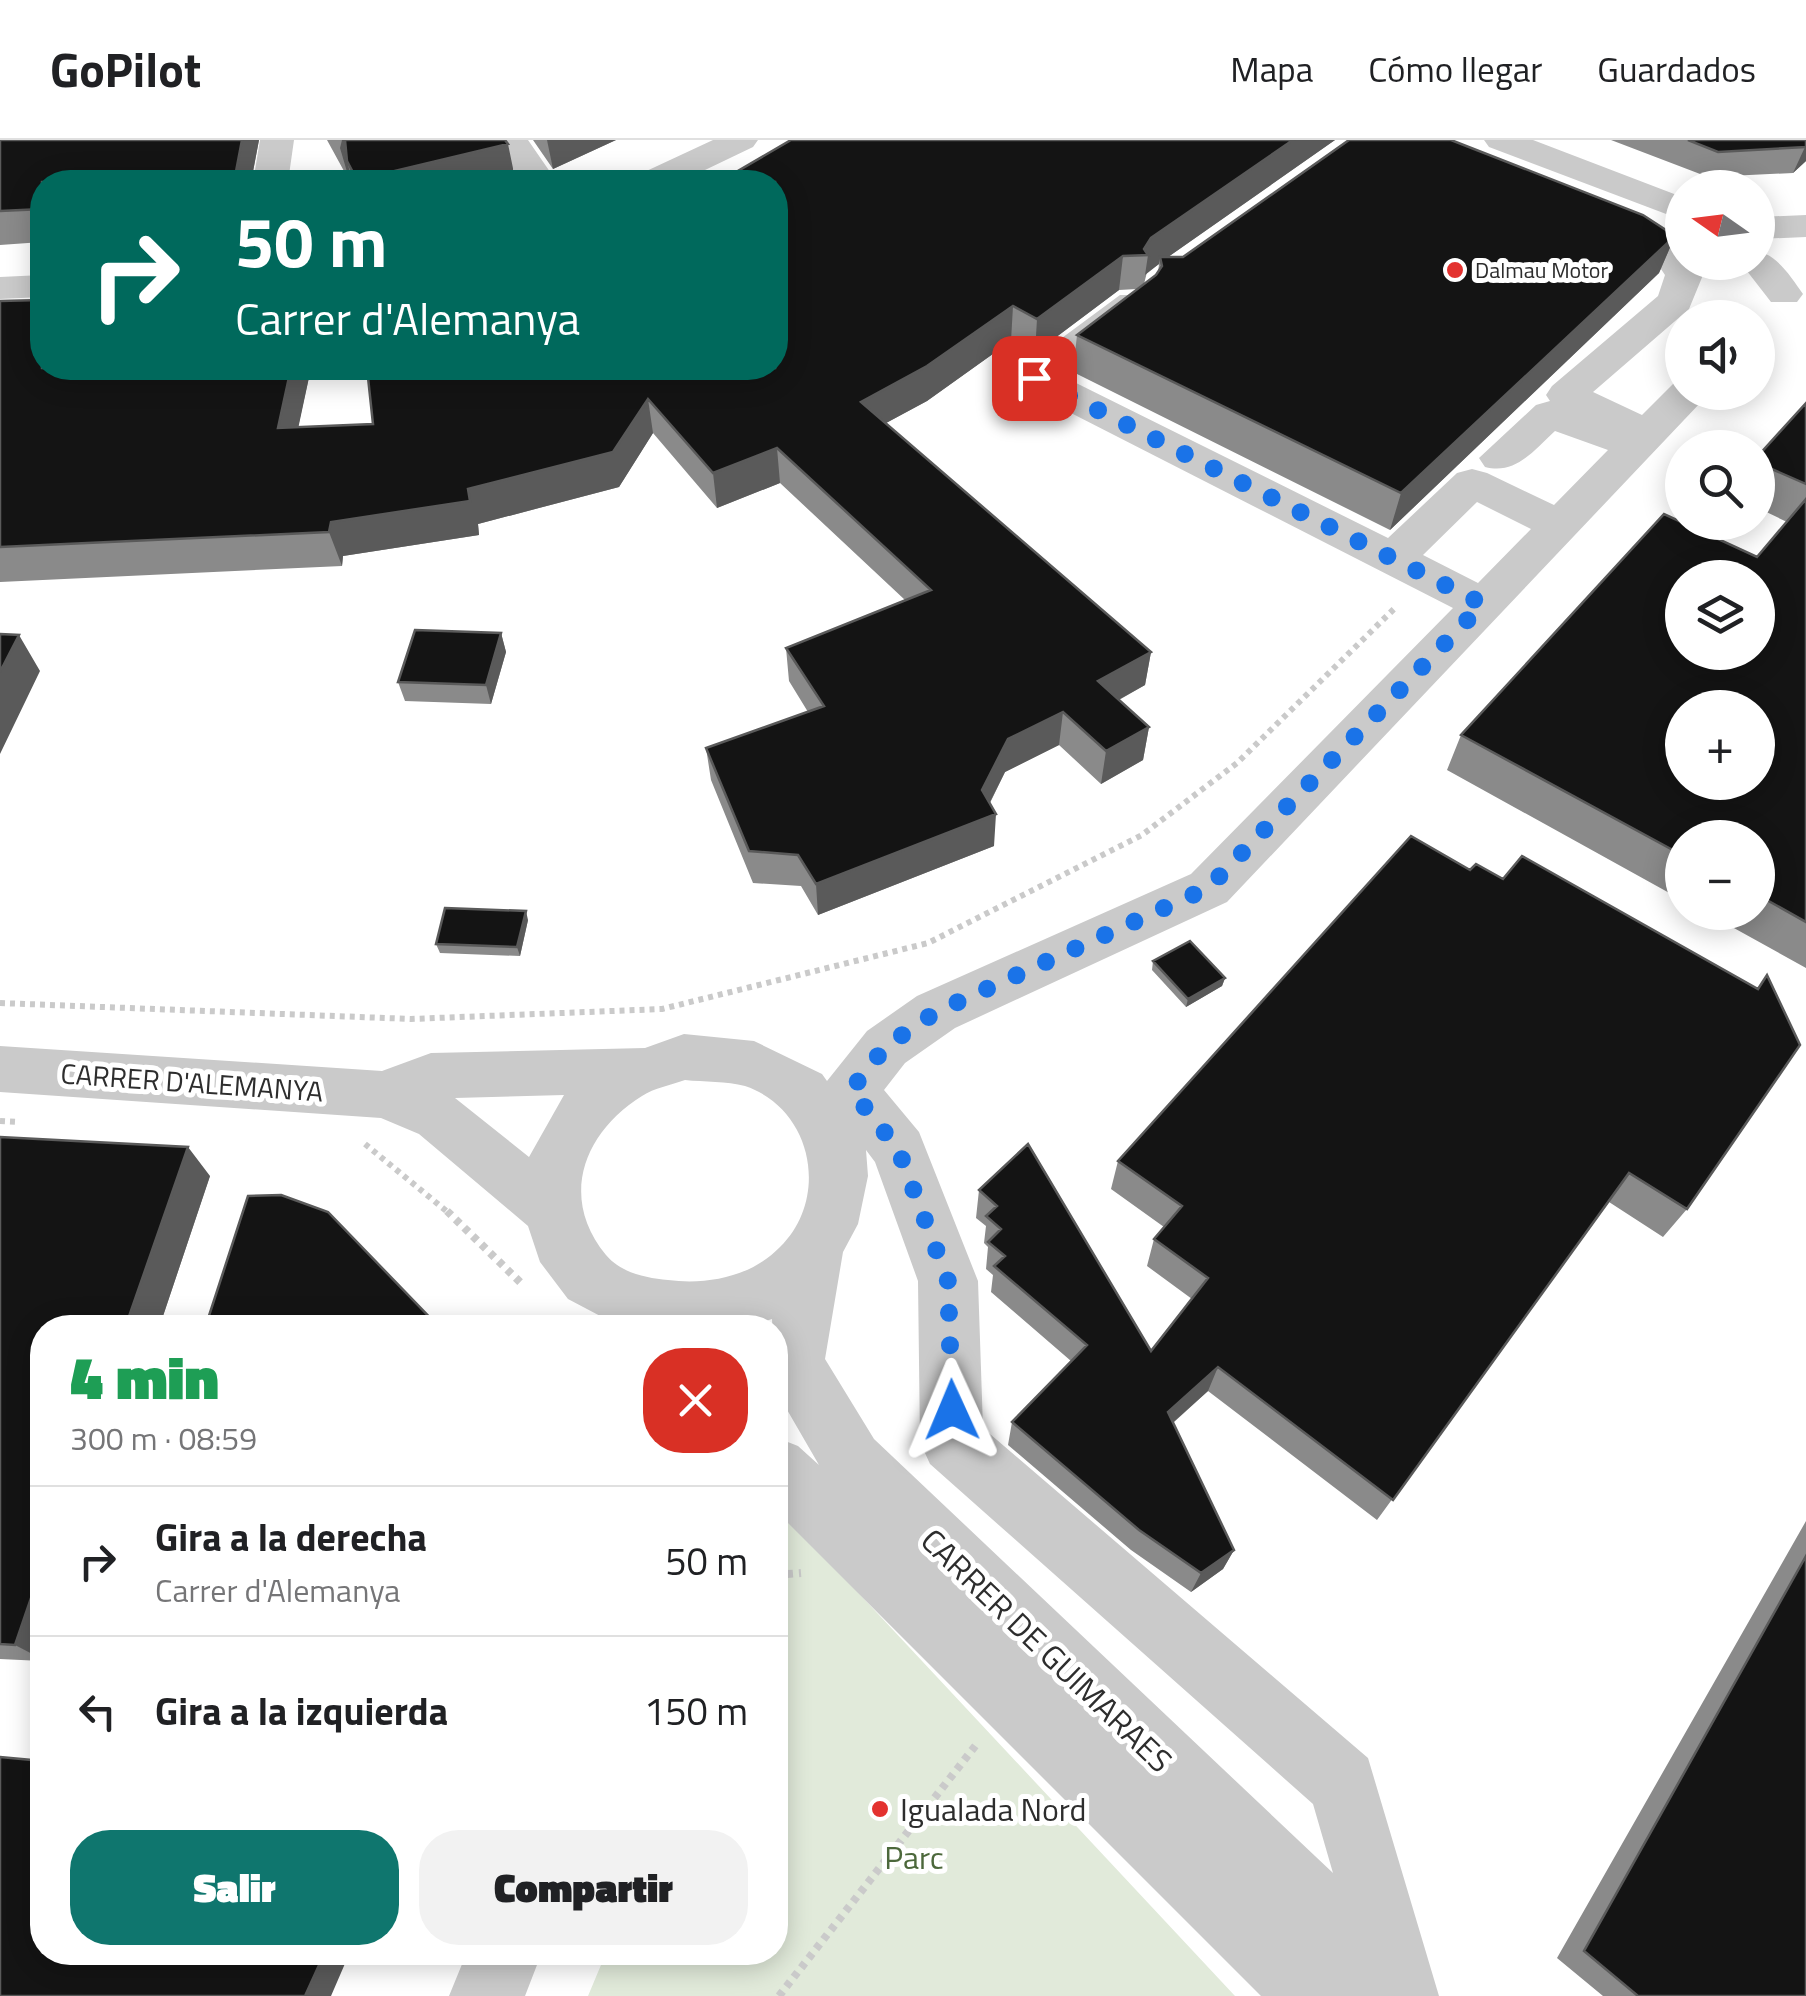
<!DOCTYPE html>
<html lang="es">
<meta charset="utf-8">
<style>
body{margin:0;font-family:"Titillium Web",sans-serif;background:#f2f2f2;color:#202124;height:100vh;display:flex;flex-direction:column;font-size:38px;white-space:nowrap}
*{box-sizing:border-box;margin:0}
p{font-size:32px;color:#757577}
.icon{flex:none;width:55px;height:55px;fill:none;stroke:currentColor;stroke-width:2;stroke-linecap:round;stroke-linejoin:round}
.map{position:relative;flex:1;overflow:hidden}
.details{position:absolute;left:30px;top:1175px;width:758px;height:650px;display:flex;flex-direction:column;background:#fff;border-radius:40px;box-shadow:0 5px 25px #0003}
.details>*{flex:none}
.top-card{position:absolute;left:30px;top:30px;width:758px;height:210px;border-radius:40px;box-shadow:0 5px 25px #0003;background:#00695c;color:#fff;overflow:hidden}
.needle{width:65px;rotate:284deg}
.controls{position:absolute;left:1665px;top:30px;display:grid;gap:20px}
.controls a{display:grid;place-items:center;width:110px;height:110px;border-radius:50%;background:#fff;box-shadow:0 5px 25px #0003;font-size:50px}
.pin{position:absolute;display:grid;place-items:center;width:85px;height:85px;color:#fff;margin:-42px;border-radius:20px;box-shadow:0 5px 15px #0006}
.me{position:absolute;width:110px;margin:-55px;rotate:359deg;stroke-linejoin:round;filter:drop-shadow(0 0 8px #0008)}
.turn{display:flex;align-items:center;gap:35px;height:210px;padding:0 40px;font-size:45px}
.turn .icon{width:130px;height:130px;stroke-width:2.5}
.turn b{display:block;font-size:70px;line-height:85px}
.round{display:grid;place-items:center;flex:none;width:105px;height:105px;border-radius:40px;background:#f2f2f2}
.overview{display:flex;align-items:center;justify-content:space-between;height:170px;padding:0 40px}
h1{font-size:60px;font-weight:800;line-height:75px;color:#1e9e55}
.action{display:flex;gap:20px;margin-top:auto;padding:20px 40px}
.action a{flex:1;height:115px;border-radius:40px;background:#0f766e;color:#fff;font-size:40px;font-weight:800;line-height:115px;text-align:center}
.action a+a{background:#f2f2f2;color:#202124}
ul{padding:0;list-style:none}
li{display:flex;align-items:center;gap:30px;height:150px;padding:0 40px;border-top:2px solid #e0e0e0}
li div{flex:1}
li b{display:block;font-size:38px}
li em{font-style:normal}
header{display:flex;align-items:center;gap:60px;box-sizing:border-box;height:140px;padding:0 50px;background:#fff;border-bottom:2px solid #e0e0e0}
header strong{font-size:48px}
nav{display:flex;gap:55px;margin-inline-start:auto;font-size:35px}
.map>svg:first-child{display:block}
.green{fill:#e1eada}
.lines{fill:none;stroke-linecap:round;stroke-linejoin:round}
.path-far1{stroke:#cacaca;stroke-width:6;stroke-dasharray:5 5;stroke-linecap:butt}
.path{stroke:#cacaca;stroke-width:8;stroke-dasharray:6 6;stroke-linecap:butt}
.minor{fill:#cacaca;fill-rule:evenodd}
.wall{fill:#8a8a8a;fill-rule:evenodd}
.shaded-wall{fill:#5a5a5a}
.building{fill:#141414;stroke:#5a5a5a;stroke-width:2.5;fill-rule:evenodd}
.route{stroke:#1a73e8;stroke-width:18;stroke-dasharray:0 32.4}
.poi-dot{fill:#e3322f;stroke:#fff;stroke-width:4}
.labels{text-anchor:middle;dominant-baseline:central;stroke-width:10;stroke-linejoin:round;paint-order:stroke}
.far-poi-label{font-size:22px;fill:#2d2d2d;stroke:#fff;text-anchor:start}
.street-label{font-size:28px;fill:#2d2d2d;stroke:#fff}
.near-street-label{font-size:32px;fill:#2d2d2d;stroke:#fff}
.near-poi-label{font-size:32px;fill:#2d2d2d;stroke:#fff;text-anchor:start}
.near-park-label{font-size:32px;fill:#4c683b;stroke:#fff}
</style>
<header>
<strong>GoPilot</strong>
<nav><a>Mapa</a><a>Cómo llegar</a><a>Guardados</a></nav>
</header>
<div class="map">
<svg width="1806" height="1856" viewBox="0 0 1806 1856">
<rect width="100%" height="100%" fill="#fff"/>
<!-- green -->
<path class="green" d="M781 1370 1235 1856H588L606 1813 775 1812V1385Z"/>
<g class="lines">
<!-- path-far1 -->
<path class="path-far1" d="M0 863 411 879 662 869 928 803 1142 695 1237 623 1397 466
M0 981 19 982
M365 1004 450 1074"/>
<!-- path -->
<path class="path" d="M447 1071 523 1145
M775 1435 801 1433
M779 1856 976 1605"/>
<!-- minor -->
<path class="minor" d="M260 0H294L288 42H253Z
M494 0H528L557 42H522Z
M713 0H758L753 7 680 42H635L640 34Z
M1484 0H1533L1682 57V80L1489 7Z
M1601 73 1682 108V122H1695L1703 135 1689 169 1593 252 1642 275 1674 243 1682 241V252H1708L1702 261 1227 762 955 888 905 923 884 950 919 992 978 1141 983 1288 1368 1618 1439 1856H1261L775 1370V1297L798 1306 819 1325 775 1249 772 1179 744 1188H623L568 1159 540 1122 528 1086 419 994 381 978 0 952V906L382 931 431 913 645 908 684 894 754 901 822 934 827 941 867 891 917 856 1191 734 1453 468 1020 247 1014 238 1020 229 1120 155H1148L1153 163 1148 171 1062 236 1388 398 1457 333 1472 329 1487 333 1554 365 1608 310 1555 291C1533 311 1516 335 1485 327L1479 318 1536 265 1550 261 1546 255 1552 246 1658 156 1665 135 1659 126 1588 92 1583 84 1588 76ZM1477 362 1531 389 1478 443 1423 415ZM685 940C704 942 727 941 745 946 813 969 830 1058 780 1107 751 1137 707 1145 668 1140 646 1138 621 1133 606 1115 559 1058 583 993 642 956 654 948 671 945 685 940ZM564 955 529 1017 455 958ZM866 1010 875 1022 918 1141 920 1302 930 1324 1313 1664 1333 1733 874 1299 825 1219 843 1112 858 1084 868 1036Z
M1806 75V97L1758 99V77Z
M1758 111C1778 116 1791 137 1803 154L1797 162H1771L1740 122H1758Z
M42 135V157L0 159V137Z
M467 1812H542L525 1856H449Z"/>
</g>
<!-- wall -->
<path class="wall" d="M0 0H259L251 42H42V102L0 105Z
M327 0H505L515 38 497 42H353L351 36 350 42Z
M533 0H616L553 29Z
M791 0H1335L1168 117 1675 96 1659 133 1390 390 1073 232 1077 195 1137 149 1119 150 1035 213 1011 201 927 261 886 283 1151 512 1145 545 1119 560 1149 587 1143 620 1101 644 1059 605 1005 632 990 663 994 706 818 775 801 746 753 743 711 640 706 608 808 572 789 541 786 508 905 460 780 343 717 368 653 293 619 347 478 384 479 395 343 416 342 426 0 442V161L42 228H311L298 287 373 284 775 228ZM1159 124 1158 133 1144 144 1147 132Z
M1611 0H1806V21L1793 33 1708 37Z
M1806 263V828L1705 772H1758V698H1682V760L1447 630 1461 595 1757 417 1787 382 1758 368V316Z
M501 493 506 512 491 564 405 561 398 542Z
M1411 696 1687 1069 1663 1097 1609 1062 1377 1380 1208 1251 1173 1283 1234 1410 1223 1429 1191 1452 1131 1410 1008 1305 1012 1282 1071 1221 991 1152 993 1135 986 1129 988 1107 984 1103 986 1086 976 1078 979 1050 1028 1004 1151 1211 1192 1159 1147 1126 1154 1099 1164 1087 1111 1049 1118 1021Z
M528 780 520 816 440 813 436 804Z
M1153 821 1225 838 1222 846 1186 867 1152 830Z
M0 997 210 1036 159 1188H42V1521L0 1519Z
M1806 1381V1856H1603L1557 1818Z"/>
<!-- shaded-wall -->
<path class="shaded-wall" d="M242 0H259L251 42H234Z
M342 0H347V21L351 36 350 42 340 8Z
M547 0H616L553 29Z
M1293 0H1335L1161 122 1160 117 1159 124 1145 135 1148 115 1144 109 1151 98Z
M508 4 515 38 497 42H358L357 40Z
M1805 7H1806V21L1793 33Z
M1675 96 1659 133 1390 390 1401 353Z
M1123 116 1119 150 1035 213 1037 179Z
M1013 166 1011 201 927 261 862 296 861 262Z
M291 228H311L291 322 278 288Z
M648 259 653 293 619 347 478 384 479 395 343 416 342 426 329 392 331 382 468 349Z
M777 308 780 343 717 368 713 333Z
M501 493 506 512 491 564 486 545Z
M19 495 40 531 0 614V532Z
M1151 512 1145 545 1093 574 1098 541Z
M1063 572 1059 605 1005 632 981 680 996 674 994 706 818 775 816 744 1008 599Z
M1149 587 1143 620 1101 644 1106 611Z
M526 771 528 780 520 816 517 807Z
M1225 838 1222 846 1186 867 1188 859Z
M188 1007 210 1036 159 1188H125Z
M1218 1227 1208 1251 1159 1295 1168 1272Z
M1234 1410 1223 1429 1191 1452 1201 1433Z
M42 1426V1519L15 1505Z
M325 1812H350L331 1856H305Z"/>
<!-- building -->
<path class="building" d="M0 0H242L234 42H42V69L0 71Z
M345 0H505L508 4 357 40 347 21Z
M791 0H1293L1151 98 1144 109 1148 115 1123 116 1037 179 1013 166 927 226 861 262 1151 512 1098 541 1149 587 1106 611 1063 572 1008 599 982 650 996 674 816 744 798 715 749 711 706 608 824 566 786 508 931 450 777 308 713 333 648 259 613 312 468 349 470 361 331 382 329 392 0 407V161L42 160V228H291L278 288 373 284 367 228H775V42H719Z
M1349 0H1451L1643 75 1675 96 1401 353 1077 195 1156 135 1162 126 1160 117H1183Z
M1688 0H1806V7L1718 12Z
M1806 263V344L1758 323V316Z
M1806 359V782L1758 755V698H1682V715L1461 595 1664 374 1757 417ZM1682 438H1758V512H1682ZM1682 568H1758V642H1682Z
M415 490 501 493 486 545 398 542Z
M0 494 19 495 0 532Z
M1411 696 1470 730 1476 724 1503 739 1522 716 1758 849 1767 835 1800 905 1687 1069 1629 1033 1393 1360 1218 1227 1168 1272 1234 1410 1201 1433 1139 1390 1012 1282 1087 1205 994 1126 1005 1116 988 1102 1001 1089 986 1076 997 1066 979 1050 1028 1004 1151 1211 1208 1138 1154 1099 1182 1066 1118 1021Z
M445 768 526 771 517 807 436 804Z
M1190 801 1225 838 1188 859 1153 821Z
M0 997 188 1007 125 1188H42V1426L15 1505 0 1504Z
M281 1055 328 1072 440 1188H205L248 1056Z
M1806 1416V1856H1638L1584 1811Z
M0 1617 42 1621V1812H325L305 1856H0Z"/>
<g class="lines">
<!-- route -->
<path class="route" d="M952 1270 948 1141 898 1009 851 950 886 906 936 872 1208 748 1483 464 1034 238"/>
</g>
<!-- markers -->
<g class="poi-dot">
<circle cx="1455" cy="130" r="10"/>
<circle cx="880" cy="1669" r="10"/>
</g>
<g class="labels">
<!-- far-poi labels -->
<g class="far-poi-label">
<text x="1475" y="130">Dalmau Motor</text>
</g>
<!-- street labels -->
<g class="street-label">
<text transform="translate(192 942) rotate(4)">CARRER D'ALEMANYA</text>
</g>
<!-- near-street labels -->
<g class="near-street-label">
<text transform="translate(1047 1510) rotate(44)">CARRER DE GUIMARAES</text>
</g>
<!-- near-poi labels -->
<g class="near-poi-label">
<text x="900" y="1669">Igualada Nord</text>
</g>
<!-- near-park labels -->
<g class="near-park-label">
<text x="914" y="1717">Parc</text>
</g>
</g>
</svg>
<div class="controls">
<a><svg class="needle" viewBox="-14 -14 28 28"><path d="M0-13l5 13h-10z" fill="#e53935"/><path d="M0 13l5-13h-10z" fill="#757577"/></svg></a>
<a><svg class="icon" aria-label="sound" viewBox="0 0 24 24"><path d="M4 9h4l5-4v14l-5-4H4zM17 9q2 3 0 6"/></svg></a>
<a><svg class="icon" aria-label="search" viewBox="0 0 24 24"><circle cx="10" cy="10" r="6"/><path d="M15 15l6 6"/></svg></a>
<a><svg class="icon" aria-label="layers" viewBox="0 0 24 24"><path d="M12 4l9 5-9 5-9-5zM3 14l9 5 9-5"/></svg></a>
<a>+</a>
<a>−</a>
</div>
<div class="pin" style="left:1034px;top:238px;background:#d93025"><svg class="icon" aria-label="arrive" viewBox="0 0 24 24"><path d="M6 21V4h12l-3 4 3 4H6"/></svg></div>
<svg class="me" style="left:952px;top:1270px" viewBox="-20 -20 40 40"><path d="M0-17L14 15 0 8-14 15z" fill="#1a73e8" stroke="#fff" stroke-width="4"/></svg>
<div class="top-card">
<div class="turn"><svg class="icon" aria-label="right" viewBox="0 0 24 24"><path d="M7 20v-9h11M14 6l5 5-5 5"/></svg><div><b>50 m</b>Carrer d'Alemanya</div></div>
</div>
<section class="details">
<div class="overview"><div><h1>4 min</h1><p>300 m · 08:59</p></div><a class="round" style="background:#d93025;color:#fff"><svg class="icon" aria-label="close" viewBox="0 0 24 24"><path d="M6 6l12 12M18 6L6 18"/></svg></a></div>
<ul>
<li><svg class="icon" aria-label="right" viewBox="0 0 24 24"><path d="M7 20v-9h11M14 6l5 5-5 5"/></svg><div><b>Gira a la derecha</b><p>Carrer d'Alemanya</p></div><em>50 m</em></li>
<li><svg class="icon" aria-label="left" viewBox="0 0 24 24"><path d="M17 20v-9H6M10 6l-5 5 5 5"/></svg><div><b>Gira a la izquierda</b></div><em>150 m</em></li>
</ul>
<div class="action"><a>Salir</a><a>Compartir</a></div>
</section>
</div>
